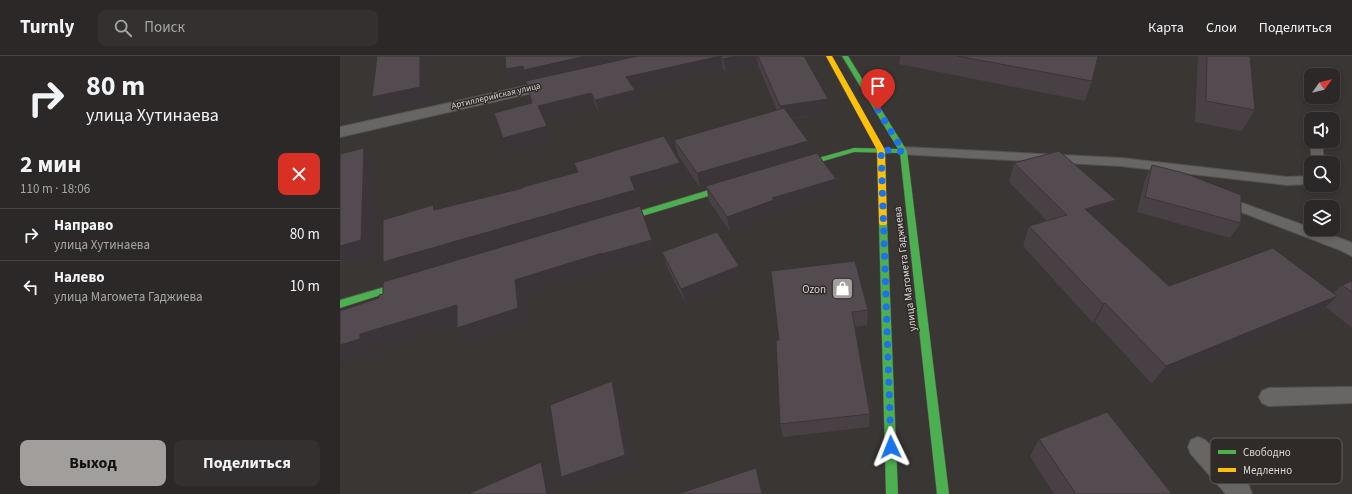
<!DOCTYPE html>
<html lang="ru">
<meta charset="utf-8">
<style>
body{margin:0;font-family:"Source Sans 3",sans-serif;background:#33302f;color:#f1f3f6;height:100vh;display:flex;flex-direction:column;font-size:15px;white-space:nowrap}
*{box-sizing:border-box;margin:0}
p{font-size:13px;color:#a6a6a7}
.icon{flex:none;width:22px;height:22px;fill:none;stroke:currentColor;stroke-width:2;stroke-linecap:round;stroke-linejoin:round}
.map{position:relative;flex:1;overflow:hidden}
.side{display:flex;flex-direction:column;background:#2b2827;width:340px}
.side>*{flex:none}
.hud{background:#2b2827;color:#f1f3f6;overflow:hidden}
.needle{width:26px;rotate:56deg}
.buttons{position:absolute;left:964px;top:12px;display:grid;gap:8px}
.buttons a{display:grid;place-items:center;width:36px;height:36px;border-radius:8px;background:#2b2827;box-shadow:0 2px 6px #0003,0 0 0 1px #474444;font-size:20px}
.pin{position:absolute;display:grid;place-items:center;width:34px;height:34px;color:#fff;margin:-41px -17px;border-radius:50% 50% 50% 0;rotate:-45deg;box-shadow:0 0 4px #0007}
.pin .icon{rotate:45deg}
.me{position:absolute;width:44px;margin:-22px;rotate:358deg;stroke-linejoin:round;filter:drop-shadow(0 0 3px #0008)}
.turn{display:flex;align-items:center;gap:14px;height:84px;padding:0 20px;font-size:18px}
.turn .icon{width:52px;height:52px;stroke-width:2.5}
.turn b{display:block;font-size:28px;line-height:34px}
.round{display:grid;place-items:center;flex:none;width:42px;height:42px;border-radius:8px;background:#33302f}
.overview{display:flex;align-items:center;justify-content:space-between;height:68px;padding:0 20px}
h1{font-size:24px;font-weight:700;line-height:30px}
.cta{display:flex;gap:8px;margin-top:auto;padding:8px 20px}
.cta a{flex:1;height:46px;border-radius:8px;background:#a19e9c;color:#111;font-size:16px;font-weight:700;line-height:46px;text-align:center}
.cta a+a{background:#33302f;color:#f1f3f6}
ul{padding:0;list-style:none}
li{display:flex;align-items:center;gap:12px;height:52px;padding:0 20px;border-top:1px solid #474444}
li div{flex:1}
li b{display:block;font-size:15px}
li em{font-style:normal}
header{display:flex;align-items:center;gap:24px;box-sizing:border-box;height:56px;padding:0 20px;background:#2b2827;border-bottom:1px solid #474444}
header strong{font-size:19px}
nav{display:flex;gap:22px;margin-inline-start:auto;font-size:14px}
.search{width:280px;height:36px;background:#33302f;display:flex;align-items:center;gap:10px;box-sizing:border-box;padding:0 14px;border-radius:8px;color:#a6a6a7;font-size:15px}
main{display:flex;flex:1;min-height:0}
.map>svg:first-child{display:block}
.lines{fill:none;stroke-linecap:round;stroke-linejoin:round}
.lane-casing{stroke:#555251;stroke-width:2}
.street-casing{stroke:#555251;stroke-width:2}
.fast-casing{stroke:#555251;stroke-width:1}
.slow-casing{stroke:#555251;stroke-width:1}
.lane{fill:#686665;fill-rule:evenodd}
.street{fill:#686665;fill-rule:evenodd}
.fast{fill:#4caf50;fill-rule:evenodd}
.slow{fill:#ffc107;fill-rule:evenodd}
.wall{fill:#484045}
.shaded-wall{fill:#3b3438}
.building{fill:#544b50;stroke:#3b3438}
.route{stroke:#1a73e8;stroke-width:7;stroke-dasharray:0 12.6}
.labels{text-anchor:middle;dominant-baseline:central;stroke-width:3;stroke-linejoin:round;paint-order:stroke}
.far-street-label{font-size:9px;fill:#d9d6d4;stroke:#302b29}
.street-label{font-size:11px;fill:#d9d6d4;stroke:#302b29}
.poi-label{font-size:11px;fill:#d9d6d4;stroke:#302b29;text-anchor:end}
.key{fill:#302b29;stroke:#635e5c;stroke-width:1}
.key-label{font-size:11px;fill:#d9d6d4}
</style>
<header>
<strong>Turnly</strong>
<div class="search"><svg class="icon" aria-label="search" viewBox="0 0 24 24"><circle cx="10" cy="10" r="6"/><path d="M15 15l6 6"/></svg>Поиск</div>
<nav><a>Карта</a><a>Слои</a><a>Поделиться</a></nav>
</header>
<main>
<section class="side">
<div class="hud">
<div class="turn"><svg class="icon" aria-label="right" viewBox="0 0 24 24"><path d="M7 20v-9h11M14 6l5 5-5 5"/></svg><div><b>80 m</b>улица Хутинаева</div></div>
</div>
<div class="overview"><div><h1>2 мин</h1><p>110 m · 18:06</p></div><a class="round" style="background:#d93025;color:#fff"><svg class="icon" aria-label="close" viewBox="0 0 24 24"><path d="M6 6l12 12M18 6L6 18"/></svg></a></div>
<ul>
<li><svg class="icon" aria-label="right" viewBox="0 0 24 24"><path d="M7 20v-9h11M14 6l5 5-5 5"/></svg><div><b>Направо</b><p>улица Хутинаева</p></div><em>80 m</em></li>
<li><svg class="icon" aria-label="left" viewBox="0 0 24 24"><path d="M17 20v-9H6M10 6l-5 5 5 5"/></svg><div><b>Налево</b><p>улица Магомета Гаджиева</p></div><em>10 m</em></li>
</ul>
<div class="cta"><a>Выход</a><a>Поделиться</a></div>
</section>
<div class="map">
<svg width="1012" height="438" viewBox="0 0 1012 438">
<rect width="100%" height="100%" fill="#393634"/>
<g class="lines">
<defs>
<path id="lane" d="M971 83V85H982L984 107H972L970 85Z
M563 91 781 102 947 121 971 120V128L947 129 781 110 559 98 557 95 559 92Z
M880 139 1010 186 1012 187V200L1000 194 875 146 873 143 875 140Z
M1012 331V347L929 350 922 347 919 341 922 335 929 332Z
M858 381 865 384 909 430 912 438H886L851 398 848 391 851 384Z"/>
<path id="street" d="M217 23 222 24 224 27 222 30 0 81V71Z"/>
<path id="fast" d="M502 0H508L567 95 609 438H597L560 97 514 96 453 114 449 112 450 110 514 92 558 93Z
M392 127H398L399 129 398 131 276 168H270L269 166 270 164Z
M543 164 547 167 558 438H546L539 167Z
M72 223 77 226 75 228 0 252V244Z"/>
<path id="slow" d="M486 0H492L545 94 547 167 546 169H540L539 167 537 94Z"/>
</defs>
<!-- lane casing -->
<use href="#lane" class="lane-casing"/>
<!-- street casing -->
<use href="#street" class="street-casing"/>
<!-- fast casing -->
<use href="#fast" class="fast-casing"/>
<!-- slow casing -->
<use href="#slow" class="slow-casing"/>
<!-- lane -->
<use href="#lane" class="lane"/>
<!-- street -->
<use href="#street" class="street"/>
<!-- fast -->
<use href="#fast" class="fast"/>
<!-- slow -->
<use href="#slow" class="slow"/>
</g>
<!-- wall -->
<path class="wall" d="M165 0H464L488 43V57L452 63 469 99 496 123V138L436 156V159L390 176 369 145 366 130 360 132 338 99 334 84 437 55 418 9 386 16 383 13 294 34 299 48 260 58 256 51 204 64 214 85 170 97 192 47 188 24 173 27 166 13Z
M560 0H758L752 25 745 45 559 8Z
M858 0H910L915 54 902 75 855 66Z
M674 107 776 144 767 163 759 166 829 230 993 237 1002 229 1012 225V272L986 251 978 259 812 328 755 266 753 267 683 190 689 170 707 165 669 126Z
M812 109 901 167 890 182 797 156 805 124Z
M322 196 399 210 402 225 346 248 327 211Z
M431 215 528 254 527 269 515 271 530 358 529 371 443 381 440 368 439 284Z
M699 383 832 438H714L690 400Z"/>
<!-- shaded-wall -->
<path class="shaded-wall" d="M80 0H89L88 45 41 55 32 41Z
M246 0H310L190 27 188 24 173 27 166 13 183 10Z
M381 0 383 13 290 35 286 21Z
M397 0H417L418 9 386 16 383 3Z
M295 34 299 48 260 58 255 44Z
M251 37 256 51 204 64 198 50Z
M488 43V57L441 64 440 50Z
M207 70 214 85 170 97 163 82Z
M468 85 469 100 360 132 357 117Z
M24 92 35 106V199L0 210V190Z
M340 107 344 122 296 137 300 149 56 221 43 206 290 121Z
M496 123V138L436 156V159L390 176 387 161 432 142Z
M776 144 767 163 737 172 745 153Z
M93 149 104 164 94 154Z
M300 150 317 199 269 214V212L185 239 189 267 130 287 117 272 175 224Z
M399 210 402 225 346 248 341 233Z
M997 240 978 259 812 328 826 310Z
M765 247 755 266 753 267 763 248Z
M117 249 129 264 36 292V298L0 308V289L20 278Z
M272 325 280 339 294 412 232 433 221 421Z
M201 406 213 419 217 438H207Z
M416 412 420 424 423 438H422Z"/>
<!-- building -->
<path class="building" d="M37 0H80V31L32 41Z
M165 0H246L184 14 183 10 166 13Z
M298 0H397L383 3 381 0 286 21 295 34 255 44 251 37 198 50 207 70 163 82 154 57 192 47 186 25Z
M418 0H464L488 43 440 50Z
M617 0H758L752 25Z
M867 0H910L915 54 866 45Z
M444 52 468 85 357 117 334 84Z
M324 80 340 107 290 121 295 134 43 206V164L93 149 94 154 183 132V131L238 116 234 107Z
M24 92 21 184 0 190V98Z
M719 95 776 144 745 153 829 230 933 192 997 240 826 310 765 247 763 248 689 170 727 159 674 107Z
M477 97 496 123 432 142 434 144 387 161 366 130Z
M812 109 844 117 901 139V167L805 141Z
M300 150 312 184 262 198V197L175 224 178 252 117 272V249L20 278V283L0 289V255L39 242V239L43 238V226Z
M377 176 399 210 341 233 322 196Z
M515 205 528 254 512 256 530 358 440 368 436 284H439L431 215Z
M1012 225V236L1002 229Z
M272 325 285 399 221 421 210 349Z
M767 356 832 438H736L699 383Z
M201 406 207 438H128Z
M416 412 422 438H338Z"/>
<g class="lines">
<!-- route -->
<path class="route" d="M538 54 563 95 541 94 551 391"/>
</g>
<!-- icons -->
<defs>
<symbol id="shop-square" viewBox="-11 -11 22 22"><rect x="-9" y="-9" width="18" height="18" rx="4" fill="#a19e9c" stroke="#302b29"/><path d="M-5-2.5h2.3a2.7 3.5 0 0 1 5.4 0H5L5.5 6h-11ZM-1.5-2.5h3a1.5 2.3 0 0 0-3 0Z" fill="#fff"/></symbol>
</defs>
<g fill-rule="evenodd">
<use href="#shop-square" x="490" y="220" width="25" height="25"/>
</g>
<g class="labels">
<!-- far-street labels -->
<g class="far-street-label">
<text transform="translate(156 40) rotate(-13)">Артиллерийская улица</text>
</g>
<!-- street labels -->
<g class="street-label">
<text transform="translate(565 213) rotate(-97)">улица Магомета Гаджиева</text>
</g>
<!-- poi labels -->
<g class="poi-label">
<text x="486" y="233">Ozon</text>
</g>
</g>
<!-- legend -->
<rect x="870" y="382" width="132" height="46" rx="6" class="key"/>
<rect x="878" y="394" width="18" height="4" fill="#4caf50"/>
<rect x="878" y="412" width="18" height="4" fill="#ffc107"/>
<g class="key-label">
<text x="903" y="400">Свободно</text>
<text x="903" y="418">Медленно</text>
</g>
</svg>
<div class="buttons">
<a><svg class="needle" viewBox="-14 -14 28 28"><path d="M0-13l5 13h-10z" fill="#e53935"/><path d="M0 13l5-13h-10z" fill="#a6a6a7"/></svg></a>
<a><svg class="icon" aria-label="sound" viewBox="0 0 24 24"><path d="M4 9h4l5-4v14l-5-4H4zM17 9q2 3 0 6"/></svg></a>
<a><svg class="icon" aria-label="search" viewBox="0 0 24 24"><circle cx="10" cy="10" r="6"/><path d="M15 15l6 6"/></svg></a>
<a><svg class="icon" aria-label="layers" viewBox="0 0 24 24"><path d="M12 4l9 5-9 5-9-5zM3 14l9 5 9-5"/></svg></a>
</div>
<div class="pin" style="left:538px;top:54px;background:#d93025"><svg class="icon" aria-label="arrive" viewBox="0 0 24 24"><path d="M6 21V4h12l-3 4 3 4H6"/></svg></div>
<svg class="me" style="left:551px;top:391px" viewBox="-20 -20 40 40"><path d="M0-17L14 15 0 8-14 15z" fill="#1a73e8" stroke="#fff" stroke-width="4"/></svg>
</div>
</main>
